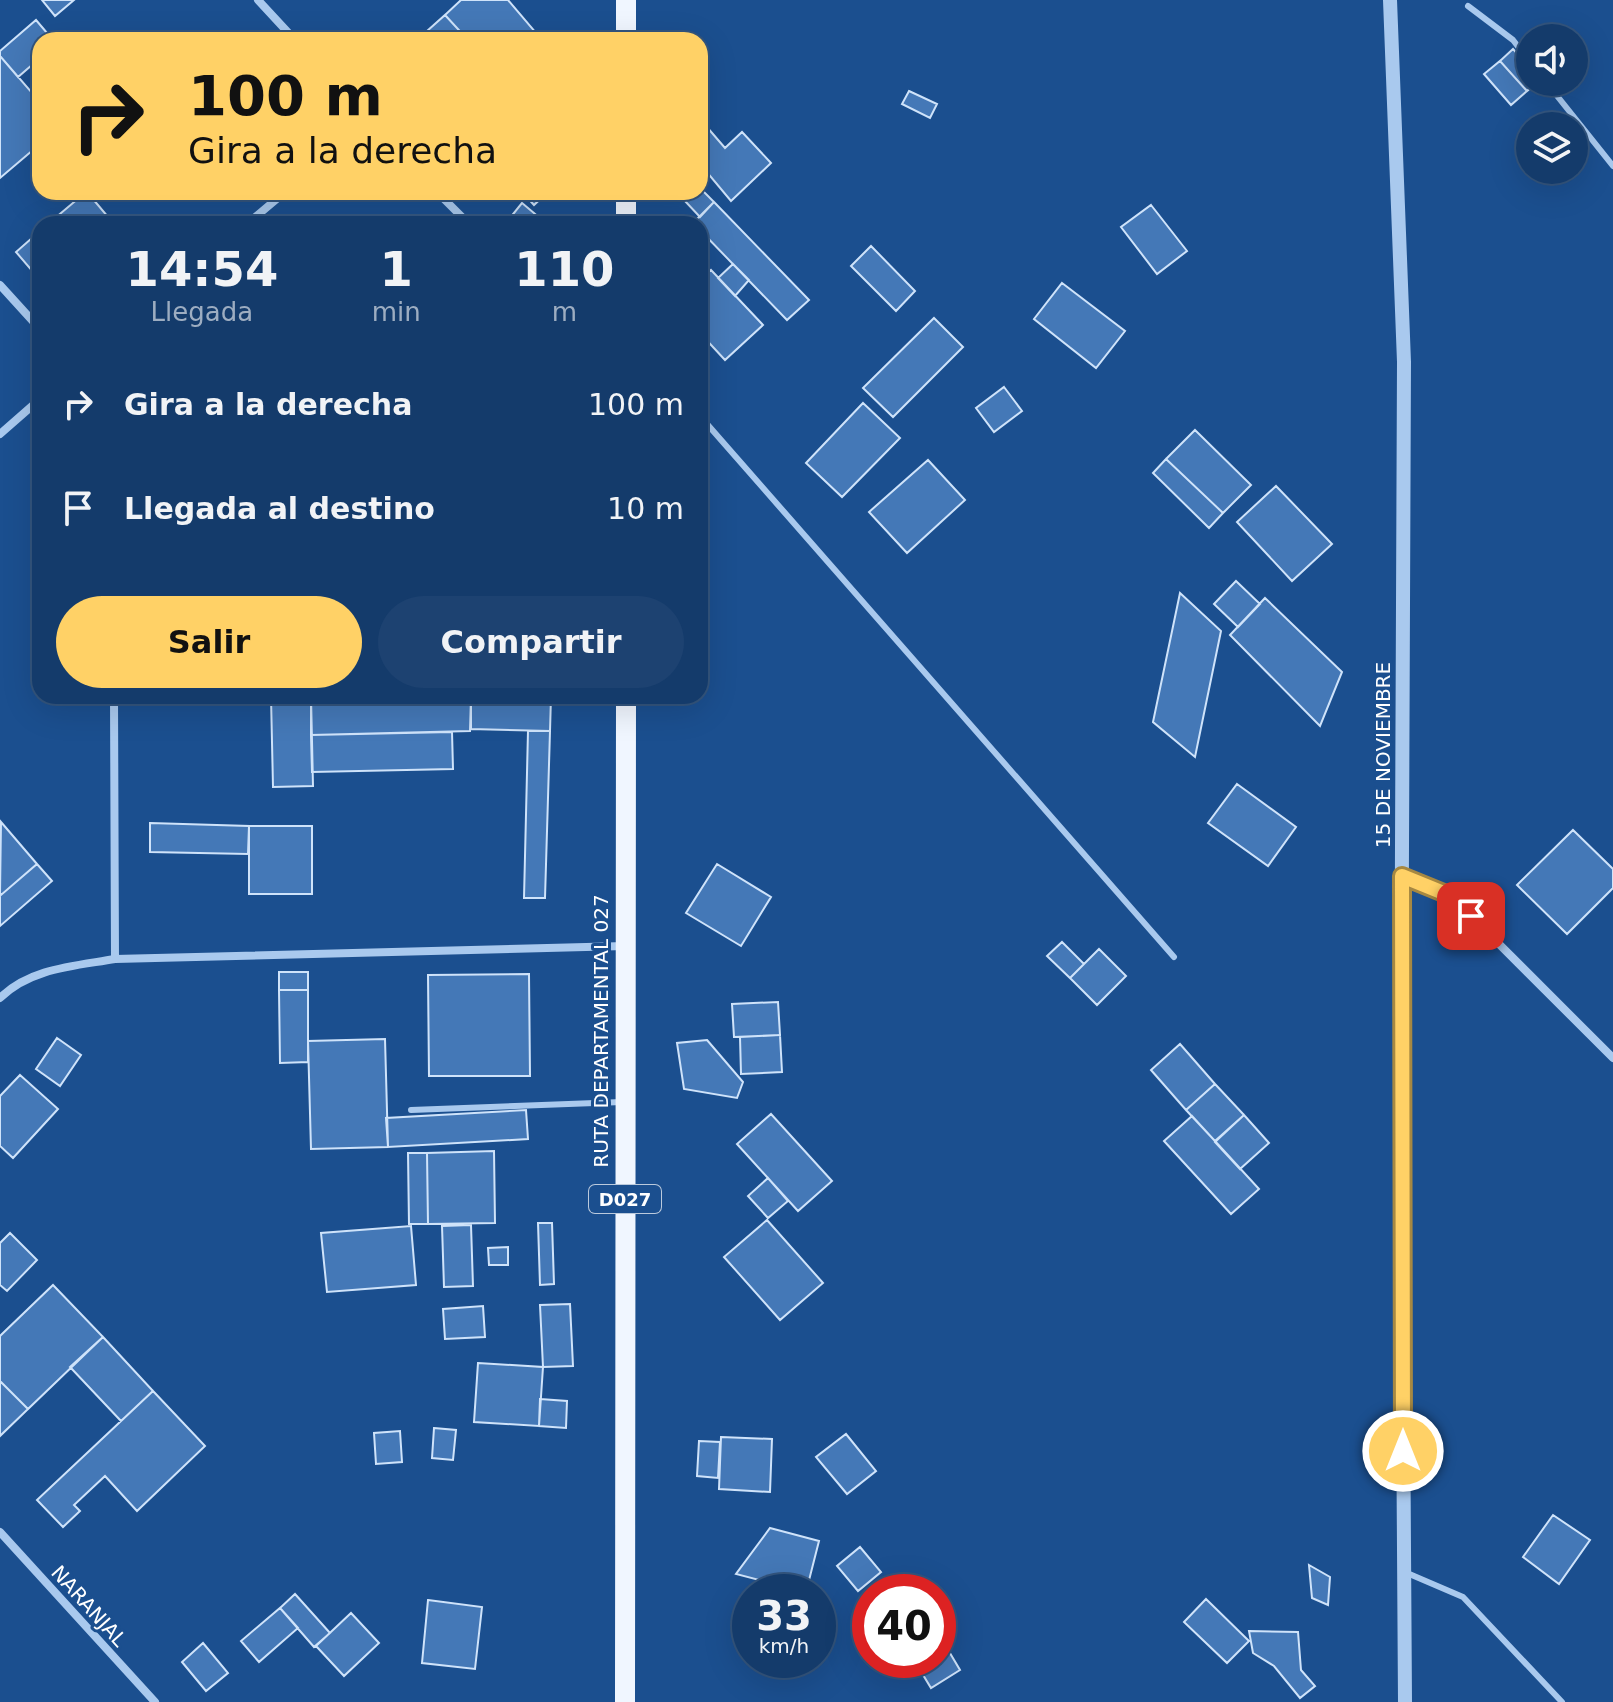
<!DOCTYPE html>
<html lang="es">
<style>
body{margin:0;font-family:"DejaVu Sans",sans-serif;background:#1d4271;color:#f1f3f6;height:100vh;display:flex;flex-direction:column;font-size:30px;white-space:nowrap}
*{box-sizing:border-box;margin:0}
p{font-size:26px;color:#9dadc1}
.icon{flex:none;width:44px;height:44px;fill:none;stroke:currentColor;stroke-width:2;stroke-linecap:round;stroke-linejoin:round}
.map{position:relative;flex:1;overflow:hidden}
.sheet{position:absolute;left:32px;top:216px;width:676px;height:488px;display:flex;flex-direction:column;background:#143b6b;border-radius:24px;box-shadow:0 8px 32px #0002,0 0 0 2px #33557e}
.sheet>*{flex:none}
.banner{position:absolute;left:32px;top:32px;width:676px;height:168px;border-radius:24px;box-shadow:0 8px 32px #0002,0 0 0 2px #33557e;background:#ffd166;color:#111;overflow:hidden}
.controls{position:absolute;left:1516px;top:24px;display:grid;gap:16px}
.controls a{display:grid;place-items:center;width:72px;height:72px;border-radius:50%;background:#143b6b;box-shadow:0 8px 32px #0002,0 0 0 2px #33557e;font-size:40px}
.speed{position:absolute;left:732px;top:1574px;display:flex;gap:16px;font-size:40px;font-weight:700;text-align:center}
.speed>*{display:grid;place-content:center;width:104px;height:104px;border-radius:50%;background:#143b6b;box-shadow:0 8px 32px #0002,0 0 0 2px #33557e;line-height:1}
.speed small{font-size:20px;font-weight:400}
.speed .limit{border:12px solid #d22;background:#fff;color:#111}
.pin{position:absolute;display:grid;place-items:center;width:68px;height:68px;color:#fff;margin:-34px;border-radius:16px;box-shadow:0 4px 12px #0006}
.me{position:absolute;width:88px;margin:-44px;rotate:0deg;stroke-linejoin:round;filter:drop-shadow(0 0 6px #0008)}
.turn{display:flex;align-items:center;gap:28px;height:168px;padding:0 24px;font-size:36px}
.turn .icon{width:104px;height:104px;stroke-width:2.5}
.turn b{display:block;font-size:56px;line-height:68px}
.eta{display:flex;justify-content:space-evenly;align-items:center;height:136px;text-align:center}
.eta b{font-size:48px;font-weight:700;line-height:56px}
.primary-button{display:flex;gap:16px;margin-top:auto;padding:16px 24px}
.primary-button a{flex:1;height:92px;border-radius:48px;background:#ffd166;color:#111;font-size:32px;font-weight:700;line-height:92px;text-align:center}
.primary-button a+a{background:#1d4271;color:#f1f3f6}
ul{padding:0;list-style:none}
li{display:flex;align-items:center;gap:24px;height:104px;padding:0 24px}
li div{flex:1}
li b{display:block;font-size:30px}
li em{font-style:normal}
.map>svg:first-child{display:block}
.building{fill:#4478b7;stroke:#cfe3fa;stroke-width:2}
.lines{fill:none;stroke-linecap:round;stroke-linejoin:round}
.service{stroke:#a9c9ee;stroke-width:6}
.minor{stroke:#a9c9ee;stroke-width:8}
.tertiary{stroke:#a9c9ee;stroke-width:14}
.primary{stroke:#f0f6ff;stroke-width:20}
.route-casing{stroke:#a68842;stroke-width:20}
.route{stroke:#ffd166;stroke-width:14}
.labels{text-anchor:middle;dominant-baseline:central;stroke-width:6;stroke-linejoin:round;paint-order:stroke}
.shield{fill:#1b4f8f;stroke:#bbcadd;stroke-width:2}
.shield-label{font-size:18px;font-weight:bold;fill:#fff}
.street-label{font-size:20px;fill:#fff;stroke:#1b4f8f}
</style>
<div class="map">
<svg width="1613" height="1702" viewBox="0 0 1613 1702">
<rect width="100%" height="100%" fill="#1b4f8f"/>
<!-- building -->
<path class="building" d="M42 0H74L55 16Z
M461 0H508L537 34V40H468L445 15Z
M445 15 468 40H417Z
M36 20 53 40H40V58L18 77 0 56V51Z
M1513 49 1530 68V82H1538L1527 91 1500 61Z
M0 56 40 102V144L0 178Z
M1500 61 1527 91 1511 105 1484 74Z
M909 91 937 104 930 118 902 104Z
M700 119 725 148 742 132 771 163 731 201 700 164Z
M700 188 714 202 700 217 684 200 692 192H700Z
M87 192 114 224H48L86 192Z
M522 192H548L534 205Z
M714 202 809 300 787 320 700 230V224L693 223Z
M522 203 547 224H505Z
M1151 205 1187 251 1157 274 1121 227Z
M40 231V280L16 252Z
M871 246 915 291 896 311 851 266Z
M733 264 749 280 735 296 718 278Z
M711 270 763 325 725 360 700 333V280Z
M1062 283 1125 331 1096 368 1034 319Z
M934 318 963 347 893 417 863 388Z
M1004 387 1022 411 994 432 976 408Z
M863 403 900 438 842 497 806 463Z
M1195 430 1251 485 1223 513 1166 459Z
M1166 459 1223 513 1209 528 1153 473Z
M928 460 965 500 907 553 869 512Z
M1276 486 1332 544 1292 581 1237 522Z
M1236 581 1260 604 1238 627 1214 604Z
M1180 593 1221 631 1195 757 1153 722Z
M1265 598 1342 672 1320 726 1230 635Z
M311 696 313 786 273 787 271 697Z
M311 696H471L470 731 311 735Z
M471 696H551L550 731 471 729Z
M528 731H550L545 898H524Z
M452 732 453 769 312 772 311 735Z
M1237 784 1296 827 1268 866 1208 823Z
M1 822 37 864 1 895 0 893Z
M150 823 249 826 248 854 150 852Z
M249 826H312V894H249Z
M1573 830 1613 869V888L1567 934 1517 885Z
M37 864 52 881 0 926V893L1 895Z
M717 864 771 897 741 946 686 913Z
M1062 942 1084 964 1070 978 1047 956Z
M1099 949 1126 976 1097 1005 1070 978Z
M279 972H308V990H279Z
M529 974 530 1076H429L428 975Z
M279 990H308V1062L280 1063Z
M778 1002 780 1035 734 1037 732 1004Z
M780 1035 782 1072 741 1074 740 1037Z
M57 1038 81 1055 60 1086 36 1069Z
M385 1039 388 1147 311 1149 308 1041Z
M707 1040 743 1082 737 1098 684 1089 677 1043Z
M1180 1044 1215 1084 1186 1110 1151 1070Z
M20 1075 58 1109 13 1158 0 1146V1096Z
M1215 1084 1244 1115 1215 1141 1186 1110Z
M526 1110 528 1139 388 1147 386 1118Z
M771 1114 832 1181 798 1211 737 1144Z
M1244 1115 1269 1143 1240 1169 1215 1142Z
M1192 1116 1259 1189 1231 1214 1164 1141Z
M494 1151 495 1223 428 1224 427 1153Z
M408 1153H427L428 1224H409Z
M768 1178 788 1201 768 1218 748 1196Z
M767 1220 823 1283 780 1320 724 1257Z
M538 1223H552L554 1284 540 1285Z
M471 1225 473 1286 444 1287 442 1226Z
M411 1226 416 1285 327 1292 321 1233Z
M10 1233 37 1260 7 1291 0 1285V1243Z
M508 1247V1265H489L488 1248Z
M53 1285 103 1337 28 1409 0 1381V1336Z
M570 1304 573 1366 543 1367 540 1305Z
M483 1306 485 1337 445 1339 443 1309Z
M103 1337 153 1391 121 1421 70 1367Z
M478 1363 543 1367 539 1426 474 1422Z
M0 1381 28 1409 0 1436Z
M153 1391 205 1446 137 1511 105 1476 74 1505 80 1511 63 1527 37 1500Z
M540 1399 567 1401 566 1428 539 1426Z
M434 1428 456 1430 453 1460 432 1458Z
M400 1431 402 1462 376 1464 374 1433Z
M846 1434 876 1471 847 1494 816 1457Z
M721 1437 772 1439 770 1492 719 1489Z
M699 1441 720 1442 718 1478 697 1476Z
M1553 1515 1590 1540 1559 1584 1523 1557Z
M770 1528 819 1541 806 1592 736 1574Z
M860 1547 881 1572 858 1591 837 1566Z
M1309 1565 1330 1577 1328 1605 1312 1598Z
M295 1594 330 1633 314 1647 280 1608Z
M1206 1599 1249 1641 1227 1663 1184 1622Z
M428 1600 482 1607 475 1669 422 1663Z
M280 1608 298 1628 259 1662 241 1641Z
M351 1613 379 1643 344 1676 316 1646Z
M1249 1631 1298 1632 1301 1670 1315 1686 1300 1698 1274 1666 1253 1653Z
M938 1633 960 1670 931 1688 914 1660H938Z
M203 1643 228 1673 206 1691 182 1662Z"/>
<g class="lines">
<!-- service -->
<path class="service" d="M1468 6 1513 40 1530 62
M1546 82 1613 166
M700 416 1174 957
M411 1110 622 1102
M1407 1573 1463 1597 1562 1702"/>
<!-- minor -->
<path class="minor" d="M258 0 295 40
M437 192 469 224
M247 224 285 192
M0 285 40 329
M0 434 40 399
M114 696 115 959
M1402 876 1451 896 1613 1058
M0 998C30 968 75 966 115 959L625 946
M0 1532 155 1702"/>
<!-- tertiary -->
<path class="tertiary" d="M1390 0 1404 362 1401 1089 1405 1702"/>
<!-- primary -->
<path class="primary" d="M626 40V0
M626 224V192
M625 1702 626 696"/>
</g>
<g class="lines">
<defs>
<path id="route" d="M1403 1451 1402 876 1451 896 1471 916"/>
</defs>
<!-- route casing -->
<use href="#route" class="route-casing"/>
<!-- route -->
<use href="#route" class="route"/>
</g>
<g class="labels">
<!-- shield labels -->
<rect class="shield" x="589" y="1185" width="72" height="28" rx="6"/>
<g class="shield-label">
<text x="625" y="1199">D027</text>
</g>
<!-- street labels -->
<g class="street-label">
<text transform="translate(1383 755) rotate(-90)">15 DE NOVIEMBRE</text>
<text transform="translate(601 1031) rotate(-90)">RUTA DEPARTAMENTAL 027</text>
<text transform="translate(89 1606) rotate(48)">NARANJAL</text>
</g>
</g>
</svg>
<div class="controls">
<a><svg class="icon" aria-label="sound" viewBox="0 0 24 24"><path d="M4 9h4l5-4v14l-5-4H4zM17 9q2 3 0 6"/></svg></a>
<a><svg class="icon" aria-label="layers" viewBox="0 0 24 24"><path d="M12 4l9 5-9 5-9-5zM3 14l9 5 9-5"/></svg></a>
</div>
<div class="speed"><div>33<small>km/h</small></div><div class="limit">40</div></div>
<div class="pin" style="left:1471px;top:916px;background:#d93025"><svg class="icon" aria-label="arrive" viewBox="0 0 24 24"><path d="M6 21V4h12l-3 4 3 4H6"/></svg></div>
<svg class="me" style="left:1403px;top:1451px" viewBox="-20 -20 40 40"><circle r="17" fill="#ffd166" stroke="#fff" stroke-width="3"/><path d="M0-11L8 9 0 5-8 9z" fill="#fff"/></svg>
<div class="banner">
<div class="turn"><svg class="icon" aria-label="right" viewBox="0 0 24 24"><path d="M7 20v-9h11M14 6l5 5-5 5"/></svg><div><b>100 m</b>Gira a la derecha</div></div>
</div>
<section class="sheet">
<div class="eta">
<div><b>14:54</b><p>Llegada</p></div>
<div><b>1</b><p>min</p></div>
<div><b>110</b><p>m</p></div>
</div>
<ul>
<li><svg class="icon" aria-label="right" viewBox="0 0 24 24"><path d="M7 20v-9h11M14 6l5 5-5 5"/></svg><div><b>Gira a la derecha</b></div><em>100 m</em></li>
<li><svg class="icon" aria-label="arrive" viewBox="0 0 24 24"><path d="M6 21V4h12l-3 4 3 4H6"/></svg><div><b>Llegada al destino</b></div><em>10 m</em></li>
</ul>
<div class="primary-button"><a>Salir</a><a>Compartir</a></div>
</section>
</div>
